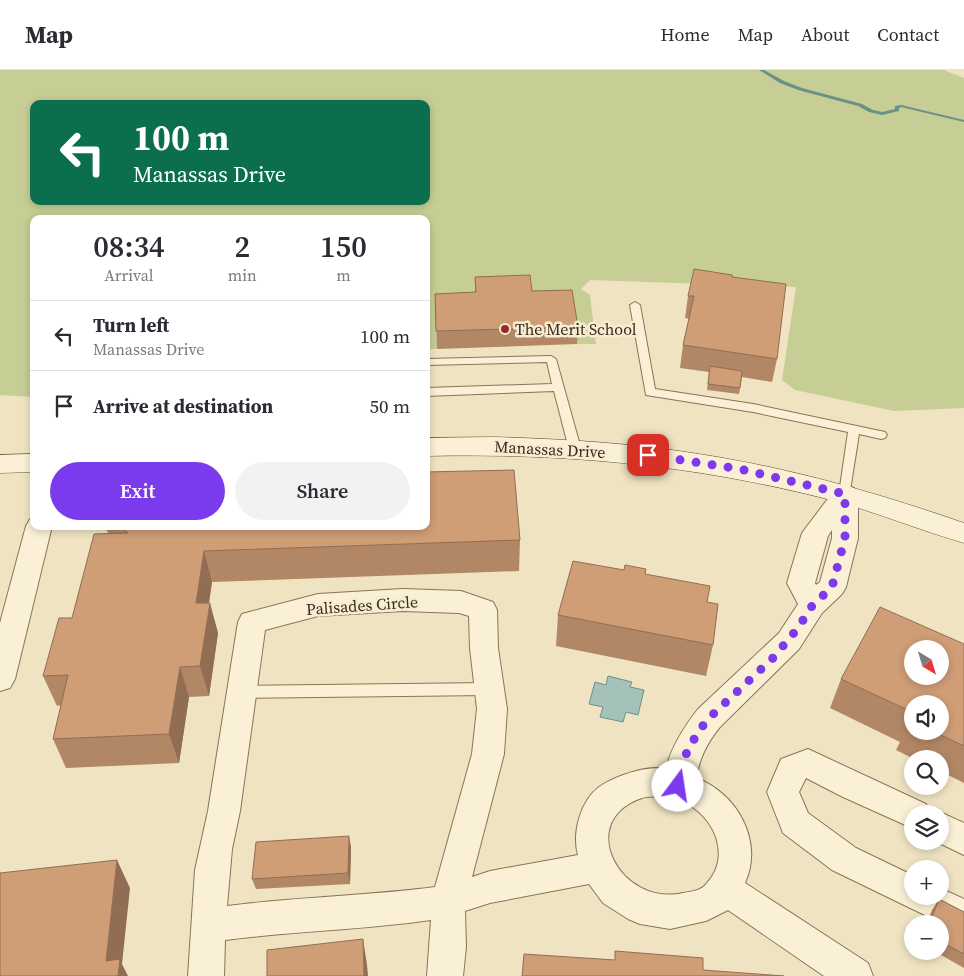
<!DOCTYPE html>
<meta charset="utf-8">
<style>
body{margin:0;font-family:"Source Serif 4",serif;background:#f2f2f3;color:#2b2b33;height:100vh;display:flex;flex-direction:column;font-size:19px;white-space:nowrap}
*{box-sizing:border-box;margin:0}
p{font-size:16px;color:#7c7c81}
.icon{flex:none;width:28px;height:28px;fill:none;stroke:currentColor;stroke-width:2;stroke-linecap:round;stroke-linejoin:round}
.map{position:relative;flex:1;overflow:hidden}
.drawer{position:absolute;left:30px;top:145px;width:400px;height:315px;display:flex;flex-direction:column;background:#fff;border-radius:10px;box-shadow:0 2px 8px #0003}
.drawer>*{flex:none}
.top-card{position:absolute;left:30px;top:30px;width:400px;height:105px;border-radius:10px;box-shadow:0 2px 8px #0003;background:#0b6e4f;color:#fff;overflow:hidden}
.needle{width:32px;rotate:142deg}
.tools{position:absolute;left:904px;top:570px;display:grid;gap:10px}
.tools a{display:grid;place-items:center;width:45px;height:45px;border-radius:50%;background:#fff;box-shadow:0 2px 8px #0003;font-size:25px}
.pin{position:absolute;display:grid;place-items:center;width:42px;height:42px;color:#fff;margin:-21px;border-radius:10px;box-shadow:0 2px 8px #0006}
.me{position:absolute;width:55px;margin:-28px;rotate:14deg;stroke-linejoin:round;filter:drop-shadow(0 0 4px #0008)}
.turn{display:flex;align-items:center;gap:18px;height:105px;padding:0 20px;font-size:22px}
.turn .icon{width:65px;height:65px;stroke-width:2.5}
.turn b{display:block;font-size:35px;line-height:42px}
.eta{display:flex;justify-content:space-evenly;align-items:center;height:85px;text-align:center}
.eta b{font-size:30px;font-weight:600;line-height:35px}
.cta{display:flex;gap:10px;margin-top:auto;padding:10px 20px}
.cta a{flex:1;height:58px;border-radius:30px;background:#7c3aed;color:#fff;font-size:20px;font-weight:600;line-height:58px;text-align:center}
.cta a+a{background:#f2f2f3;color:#2b2b33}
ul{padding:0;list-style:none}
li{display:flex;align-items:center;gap:15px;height:70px;padding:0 20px;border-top:1px solid #e1e1e2}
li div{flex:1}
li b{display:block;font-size:19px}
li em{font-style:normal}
header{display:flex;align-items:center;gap:30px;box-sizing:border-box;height:70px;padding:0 25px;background:#fff;border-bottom:1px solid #e1e1e2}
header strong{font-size:24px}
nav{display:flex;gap:28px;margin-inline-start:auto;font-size:18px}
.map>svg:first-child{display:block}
.green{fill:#c6ce95;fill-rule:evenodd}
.water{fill:#a4c2ba;stroke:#6b9088}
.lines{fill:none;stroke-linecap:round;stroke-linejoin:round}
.stream{fill:#6b9088;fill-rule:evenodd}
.service-casing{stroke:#8a7458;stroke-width:2}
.minor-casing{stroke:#8a7458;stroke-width:2}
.secondary-casing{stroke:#6c553c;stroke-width:1}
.service{fill:#faf0d5;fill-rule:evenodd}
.minor{fill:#faf0d5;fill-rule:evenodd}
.secondary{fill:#faf0d5;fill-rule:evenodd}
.wall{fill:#b28765;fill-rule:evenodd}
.shaded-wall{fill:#916e53}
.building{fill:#cf9d76;stroke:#916e53;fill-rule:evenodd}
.route{stroke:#7c3aed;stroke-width:9;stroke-dasharray:0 16.2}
.poi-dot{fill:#9b2826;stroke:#f7edd2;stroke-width:2}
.labels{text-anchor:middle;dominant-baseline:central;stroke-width:5;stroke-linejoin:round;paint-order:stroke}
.poi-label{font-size:16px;fill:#392b1d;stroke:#f7edd2;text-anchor:start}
.street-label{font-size:16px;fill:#392b1d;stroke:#f7edd2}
</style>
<header>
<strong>Map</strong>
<nav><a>Home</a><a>Map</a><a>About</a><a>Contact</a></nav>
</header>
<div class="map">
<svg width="964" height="906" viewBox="0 0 964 906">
<rect width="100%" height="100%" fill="#efe3c2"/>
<!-- green -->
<path class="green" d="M0 0H944L964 8V338L894 341 795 320 782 310 796 217 590 210 581 219 590 225 596 274H577L571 237 436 241 437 279H426V149H34V327L0 325ZM34 34H426V131H34Z"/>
<!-- water -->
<path class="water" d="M608 606 632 612 630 617 644 620 638 645 626 642 623 652 600 647 603 637 589 634 595 612 606 615Z"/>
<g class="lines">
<!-- stream -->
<path class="stream" d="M759 0H764L784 11 802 18 862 34 873 40 882 42 895 39V36L901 35 964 50V52L901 37 899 38V41L882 45 869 42 858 36 798 20 780 13Z"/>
<defs>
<path id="service" d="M635 232 640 235 655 319 753 334 885 362 887 365 885 368 881 369 859 364 849 427H841L839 424 848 362 753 342 646 325 630 235Z
M551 286 556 289 581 379 579 382H571L569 379 554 321 426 326V318L552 314 547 292 426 295V289Z
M489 613 494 615 496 619 494 623 489 625 243 628 238 626 236 622 238 618 243 616Z"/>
<path id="minor" d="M845 415 854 418 858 424V468L846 517 842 524 822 543 799 579 720 657C707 673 700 687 696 708 737 723 764 771 745 813L868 893 873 906H824L728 840 706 851 670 859 640 854 628 849 603 833 589 814 490 833 465 841 466 877 463 906H427L431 850C362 860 294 861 225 870L224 906H188L195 800 208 741 238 552 242 544 318 524 403 519 461 521 493 532 497 540 498 578 507 639 504 684 472 807 490 801 578 785C572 764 580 731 599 717 615 706 646 695 666 699 671 677 684 657 698 639L779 563 798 534 787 513 802 463 836 418ZM832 460V468L820 512 816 515 815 513 828 466ZM403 541 459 543 469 546 470 578 477 639 472 684 435 817C366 826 296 827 227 836L232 779 240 741 265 560 318 546ZM661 726C668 727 676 729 683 732 714 745 732 786 707 813 701 821 693 821 683 823 620 837 574 751 642 728 648 726 655 727 661 726Z
M34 448V456H52L15 609 10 618 0 621V553L26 456 30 449Z
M808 679 926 734 930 744H912V758L843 727 806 708 799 722 808 743 856 778 912 805V826H940V818L964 829V864L832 800 783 763 767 722 781 689Z
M940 742 964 753V785L935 771H940V744H936Z"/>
<path id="secondary" d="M495 367C563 369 631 373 699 384 790 398 878 423 964 453V473C919 460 876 442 831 430 695 395 566 383 426 386V368Z
M34 384V402L0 403V385Z"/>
</defs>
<!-- service casing -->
<use href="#service" class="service-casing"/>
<!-- minor casing -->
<use href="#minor" class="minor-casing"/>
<!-- secondary casing -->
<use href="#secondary" class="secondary-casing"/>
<!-- service -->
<use href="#service" class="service"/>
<!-- minor -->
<use href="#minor" class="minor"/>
<!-- secondary -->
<use href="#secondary" class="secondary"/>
</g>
<!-- wall -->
<path class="wall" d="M475 207 532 221 578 257 577 274 437 279 435 224 475 222Z
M732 207 777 289 772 312 742 307 739 324 707 320 709 302 680 298 683 275 689 249 685 248 688 226Z
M105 456H426L520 470 519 501 212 512 209 533 218 563 209 626 189 627 179 693 66 698 53 669 61 635 57 636 43 606 72 548 108 463Z
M645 504 707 532 713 575 706 606 556 576 558 545Z
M964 574V713L940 701V689H914L896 680 900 672 830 638 841 609ZM912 634 940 661H912Z
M351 777 350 814 256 819 252 809Z
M939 829 964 842V898L934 881H940V854H926L932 840Z"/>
<!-- shaded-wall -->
<path class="shaded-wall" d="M204 481 212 512 204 564 196 533Z
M210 533 218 563 209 626 200 596Z
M180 597 189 627 179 693 169 664Z
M349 766 351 777 350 814 348 803Z
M117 790 130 818 122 894 128 906H114L106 891Z
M363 869 367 895 368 906H364Z"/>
<!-- building -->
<path class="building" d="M694 199 732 205V207L786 214 777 289 683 275 694 226H688Z
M530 205 532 221 572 220 578 257 436 261 435 224 476 222 475 207Z
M710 296 742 301 740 318 708 314Z
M514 400 520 470 204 481 196 533H210L200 596 180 597 169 664 53 669 68 605 43 606 59 548H72L94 464 128 463 120 456H426V402Z
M573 491 624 500 625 495 646 499 645 504 710 516 707 532 718 534 713 575 558 545Z
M880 537 964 574V676L932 661H940V634H912V642L841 609ZM912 579H940V606H912Z
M349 766 348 803 252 809 256 772Z
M117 790 106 891 120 889 118 906H0V803Z
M939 829 964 842V884L940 871V854H929Z
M363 869 364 906H267V880Z
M615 881 703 888V900L784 906H522L524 884 615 890Z"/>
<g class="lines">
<!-- route -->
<path class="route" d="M648 385 740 399 845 424V468L832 517 812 536 798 558 773 588 709 648 698 662 684 688 678 716"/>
</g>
<!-- markers -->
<circle class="poi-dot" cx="505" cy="259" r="5"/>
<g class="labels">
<!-- poi labels -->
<g class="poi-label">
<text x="515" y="259">The Merit School</text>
</g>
<!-- street labels -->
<g class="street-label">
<text transform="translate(550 379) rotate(3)">Manassas Drive</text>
<text transform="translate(362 535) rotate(-4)">Palisades Circle</text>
</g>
</g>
</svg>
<div class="tools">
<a><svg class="needle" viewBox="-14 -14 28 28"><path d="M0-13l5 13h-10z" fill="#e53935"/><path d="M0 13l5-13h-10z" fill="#7c7c81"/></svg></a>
<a><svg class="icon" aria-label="sound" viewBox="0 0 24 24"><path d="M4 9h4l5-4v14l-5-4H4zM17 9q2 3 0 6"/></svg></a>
<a><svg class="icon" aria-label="search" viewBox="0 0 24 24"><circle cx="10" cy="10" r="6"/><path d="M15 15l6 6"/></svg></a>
<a><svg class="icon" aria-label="layers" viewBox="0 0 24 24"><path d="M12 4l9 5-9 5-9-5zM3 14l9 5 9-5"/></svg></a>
<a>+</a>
<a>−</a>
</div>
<div class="pin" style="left:648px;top:385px;background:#d93025"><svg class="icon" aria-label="arrive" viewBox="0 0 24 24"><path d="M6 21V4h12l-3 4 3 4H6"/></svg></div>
<svg class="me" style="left:678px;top:716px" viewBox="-20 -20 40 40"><circle r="19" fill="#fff"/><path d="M0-13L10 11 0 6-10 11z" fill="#7c3aed"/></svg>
<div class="top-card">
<div class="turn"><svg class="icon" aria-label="left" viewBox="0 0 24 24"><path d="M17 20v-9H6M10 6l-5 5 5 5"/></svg><div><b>100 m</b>Manassas Drive</div></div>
</div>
<section class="drawer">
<div class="eta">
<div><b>08:34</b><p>Arrival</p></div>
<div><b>2</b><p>min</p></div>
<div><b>150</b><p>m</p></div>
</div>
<ul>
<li><svg class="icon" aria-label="left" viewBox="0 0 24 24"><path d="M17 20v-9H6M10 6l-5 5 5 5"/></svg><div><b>Turn left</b><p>Manassas Drive</p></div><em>100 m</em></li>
<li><svg class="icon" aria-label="arrive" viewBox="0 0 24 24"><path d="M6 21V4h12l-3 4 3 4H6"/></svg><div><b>Arrive at destination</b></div><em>50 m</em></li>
</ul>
<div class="cta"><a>Exit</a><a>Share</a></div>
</section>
</div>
